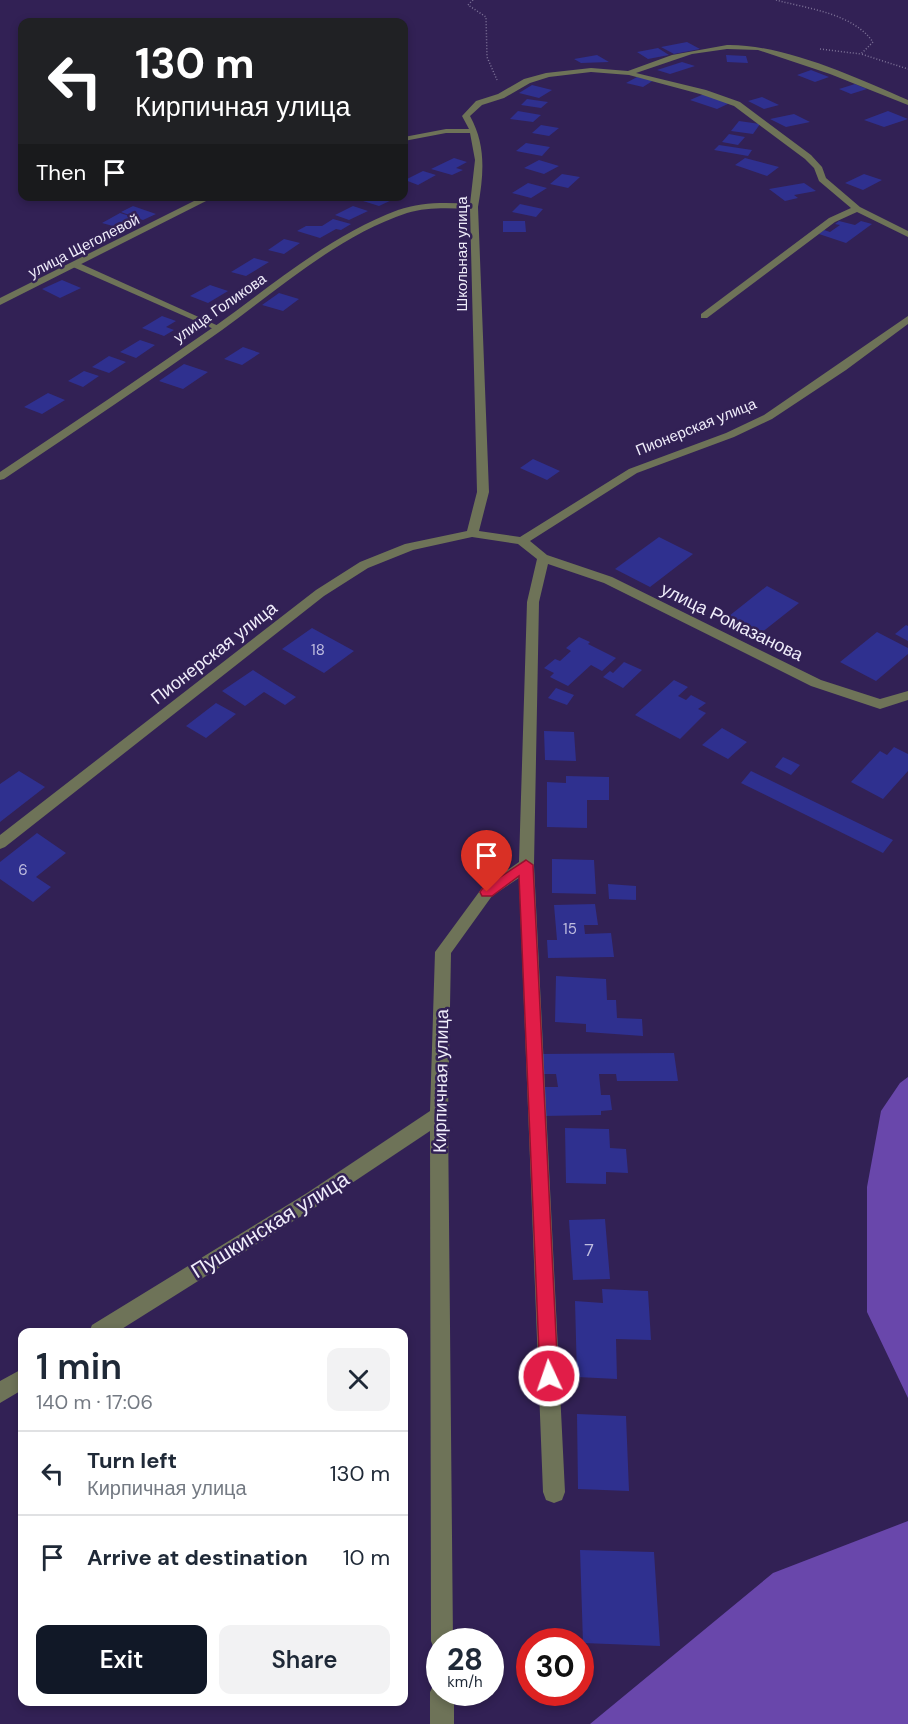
<!DOCTYPE html>
<meta charset="utf-8">
<style>
body{margin:0;font-family:"DM Sans",sans-serif;background:#f2f2f3;color:#1f2937;height:100vh;display:flex;flex-direction:column;font-size:22px;white-space:nowrap}
*{box-sizing:border-box;margin:0}
p{font-size:20px;color:#747a83}
.icon{flex:none;width:33px;height:33px;fill:none;stroke:currentColor;stroke-width:2;stroke-linecap:round;stroke-linejoin:round}
.map{position:relative;flex:1;overflow:hidden}
.sheet{position:absolute;left:18px;top:1328px;width:390px;height:378px;display:flex;flex-direction:column;background:#fff;border-radius:12px;box-shadow:0 3px 9px #0003}
.sheet>*{flex:none}
.banner{position:absolute;left:18px;top:18px;width:390px;height:183px;border-radius:12px;box-shadow:0 3px 9px #0003;background:#202124;color:#fff;overflow:hidden}
.speed{position:absolute;left:426px;top:1628px;display:flex;gap:12px;font-size:30px;font-weight:700;text-align:center}
.speed>*{display:grid;place-content:center;width:78px;height:78px;border-radius:50%;background:#fff;box-shadow:0 3px 9px #0003;line-height:1}
.speed small{font-size:15px;font-weight:400}
.speed .limit{border:9px solid #d22;background:#fff;color:#111}
.pin{position:absolute;display:grid;place-items:center;width:51px;height:51px;color:#fff;margin:-62px -26px;border-radius:50% 50% 50% 0;rotate:-45deg;box-shadow:0 0 6px #0007}
.pin .icon{rotate:45deg}
.me{position:absolute;width:66px;margin:-33px;rotate:357deg;stroke-linejoin:round;filter:drop-shadow(0 0 4px #0008)}
.turn{display:flex;align-items:center;gap:21px;height:126px;padding:0 18px;font-size:27px}
.turn .icon{width:78px;height:78px;stroke-width:2.5}
.turn b{display:block;font-size:42px;line-height:51px}
.then{display:flex;align-items:center;height:57px;padding:0 18px;background:#0003;gap:12px;font-size:22px}
.round{display:grid;place-items:center;flex:none;width:63px;height:63px;border-radius:12px;background:#f2f2f3}
.headline{display:flex;align-items:center;justify-content:space-between;height:102px;padding:0 18px}
h1{font-size:36px;font-weight:600;line-height:45px}
.action{display:flex;gap:12px;margin-top:auto;padding:12px 18px}
.action a{flex:1;height:69px;border-radius:12px;background:#111827;color:#fff;font-size:24px;font-weight:600;line-height:69px;text-align:center}
.action a+a{background:#f2f2f3;color:#1f2937}
ul{padding:0;list-style:none}
li{display:flex;align-items:center;gap:18px;height:84px;padding:0 18px;border-top:2px solid #e0e1e3}
li div{flex:1}
li b{display:block;font-size:22px}
li em{font-style:normal}
.map>svg:first-child{display:block}
.forest{fill:#6947ab}
.building{fill:#2f308f}
.lines{fill:none;stroke-linecap:round;stroke-linejoin:round}
.path{stroke:#7d7297;stroke-width:1.5;stroke-dasharray:1 2;stroke-linecap:butt}
.lane{fill:#6e7358;fill-rule:evenodd}
.street{fill:#6e7358;fill-rule:evenodd}
.route{fill:#e11d48;stroke:#92132f;stroke-width:1.5}
.labels{text-anchor:middle;dominant-baseline:central;stroke-width:5;stroke-linejoin:round;paint-order:stroke}
.far-street-label{font-size:15px;fill:#efecfa;stroke:#322155}
.number-label{font-size:15px;fill:#bfbddf}
.street-label{font-size:18px;fill:#efecfa;stroke:#322155}
.near-number-label{font-size:18px;fill:#bfbddf}
.near-street-label{font-size:21px;fill:#efecfa;stroke:#322155}
</style>
<div class="map">
<svg width="908" height="1724" viewBox="0 0 908 1724">
<rect width="100%" height="100%" fill="#322155"/>
<!-- forest -->
<path class="forest" d="M908 1077V1398L867 1312V1187L881 1111 900 1083Z
M908 1521V1724H590L773 1573Z"/>
<!-- building -->
<path class="building" d="M687 42 700 49 674 54 661 47Z
M658 48 669 55 648 59 637 52Z
M597 55 609 62 581 63 574 59Z
M726 55 746 56 748 63 727 62Z
M682 62 695 66 670 74 657 70Z
M811 70 829 77 815 82 797 75Z
M637 77 654 80 643 87 626 83Z
M855 84 867 89 851 94 839 89Z
M532 85 552 90 539 98 519 93Z
M704 94 730 103 717 109 690 100Z
M762 97 779 105 764 109 748 101Z
M527 99 548 102 541 108 521 105Z
M518 111 541 115 533 122 510 119Z
M888 111 908 119 884 127 864 120Z
M794 114 810 122 786 127 770 119Z
M739 121 760 124 753 134 731 131Z
M541 125 559 128 549 136 532 133Z
M729 134 745 137 738 145 722 142Z
M526 143 550 147 542 156 516 151Z
M719 145 752 150 748 156 714 150Z
M454 158 467 162 456 168 463 170 452 175 431 169Z
M745 158 779 167 767 176 735 165Z
M539 160 559 166 544 174 524 168Z
M423 171 436 175 418 185 405 180Z
M562 174 580 177 568 188 550 184Z
M864 174 882 180 863 190 845 183Z
M528 183 547 188 531 198 512 193Z
M804 183 816 191 794 195 798 198 785 201 769 189Z
M372 196H391L396 198 379 206 363 201Z
M520 204 543 209 536 217 512 212Z
M133 206 156 214 143 220 121 212Z
M353 206 368 211 349 220 335 215Z
M120 213 133 217 125 222 130 223 120 228 102 223Z
M333 219 351 224 341 230 336 229 320 238 297 231 306 226H322Z
M503 221H525L526 232H503Z
M839 221 855 225 861 221 872 224 846 243 819 234 824 230 830 232 840 225 835 224Z
M284 239 300 243 284 254 268 250Z
M254 258 269 262 246 276 231 272Z
M62 280 81 288 60 298 42 289Z
M210 285 228 291 208 303 190 296Z
M279 293 299 299 283 311 262 305Z
M162 316 176 321 166 327 174 330 164 336 142 328Z
M140 340 155 345 136 358 120 352Z
M243 347 260 353 242 365 224 359Z
M109 356 126 362 109 373 92 367Z
M184 364 208 372 183 389 159 381Z
M84 371 99 376 83 387 68 381Z
M48 393 65 400 42 414 24 407Z
M533 459 560 471 547 480 520 468Z
M659 537 693 554 650 587 615 569Z
M767 586 799 603 756 637 724 620Z
M906 625 908 626V641L895 634Z
M312 628 354 651 324 673 282 649Z
M877 632 908 648V654L876 681 840 662Z
M579 637 590 642 588 644 616 658 602 671 591 665 568 686 550 677 554 673 544 668 555 659 560 661 571 651 566 648Z
M624 662 642 670 623 688 603 677 610 671 613 673Z
M253 670 296 697 285 705 264 692 245 706 222 691Z
M674 680 688 687 678 696 686 700 691 695 706 703 698 709 706 713 680 739 635 715Z
M556 688 574 695 567 705 548 698Z
M216 703 236 714 206 738 186 726Z
M722 728 747 742 728 759 702 745Z
M544 731 574 732 576 761 545 760Z
M894 747 908 754V771L883 799 851 782 880 751 887 755Z
M783 757 800 765 791 775 775 767Z
M19 771 45 787 0 822V784Z
M751 771 893 840 883 853 741 783Z
M566 776 609 777V800H587V828L547 827V782L566 783Z
M37 833 66 853 36 877 51 887 33 902 0 879V862Z
M552 859 594 860 596 894 552 893Z
M608 884 636 886V900L609 899Z
M595 904 598 925H584L585 934 611 933 614 957 548 958 547 940H557L554 905Z
M556 976 606 979 607 1000H616L617 1018 642 1019 643 1036 586 1032V1024L555 1022Z
M674 1053 678 1081H617L616 1074H599L601 1095H610L612 1110 601 1111V1115L542 1116 541 1087H558L556 1074H539L538 1054Z
M565 1128 609 1129 610 1148 626 1149 628 1173 606 1172V1184L566 1183Z
M605 1219 610 1279 573 1280 569 1220Z
M602 1289 648 1291 651 1340 616 1339 617 1379 577 1377 575 1301 603 1303Z
M577 1414 626 1416 629 1491 578 1489Z
M580 1550 654 1552 660 1646 583 1643Z"/>
<g class="lines">
<!-- path -->
<path class="path" d="M473 0 468 5 486 17 487 57 497 80
M776 0C809 9 852 13 873 42L861 54 908 69
M820 49 861 54"/>
<!-- lane -->
<path class="lane" d="M73 263H79L223 328 216 330 73 267Z"/>
<!-- street -->
<path class="street" d="M727 45C784 44 855 77 908 100V105L830 74 758 50 727 49 692 54 636 73 706 90 740 102 811 155 822 167 826 178 860 207 908 231V237L857 212 835 222 707 318H701V314L829 218 851 208 819 181 814 168 805 159 734 106 700 94 629 75 591 72 549 77 530 83 504 98 482 105 470 116C486 145 484 173 478 207L489 492 479 531 520 537 629 469 726 433 764 415 908 316V324L846 370 772 419 734 437 637 473 530 541 547 555 612 577 821 680 880 699 908 691V700L880 709 811 686 604 583 548 564 539 602 534 865 565 1492 562 1500 554 1503 546 1500 543 1492 519 878 492 896 451 953 448 1115 453 1641H440V1651L434 1649 431 1641 430 1131 319 1205 117 1332H89L92 1325 307 1193 430 1111 435 952 482 888 519 862 527 602 537 559 518 544 472 537 413 550 368 568 324 596 5 847 0 849V835L316 590 360 562 405 544 467 531 477 492 470 209C449 208 427 207 407 213 338 236 280 288 222 330 150 381 77 430 4 479L0 480V472C73 423 146 374 218 324 275 283 331 235 398 210 421 202 446 202 470 204L475 160 470 133H446L404 141V137L446 129H469L462 116 476 101 498 94 524 79 546 73 591 68 628 71 672 55Z
M204 196H216L0 305V298Z
M22 1369V1390L0 1403V1381Z
M440 1681V1692H454V1724H430V1692L434 1684Z"/>
</g>
<!-- route -->
<path class="route" d="M526 860 533 865 558 1376 555 1382 549 1385 543 1382 540 1376 519 876 492 896H482L480 892 482 889Z"/>
<g class="labels">
<!-- far-street labels -->
<g class="far-street-label">
<text transform="translate(84 246) rotate(-27)">улица Щеголевой</text>
<text transform="translate(462 254) rotate(-90)">Школьная улица</text>
<text transform="translate(220 308) rotate(-35)">улица Голикова</text>
<text transform="translate(696 427) rotate(-22)">Пионерская улица</text>
</g>
<!-- number labels -->
<g class="number-label">
<text x="318" y="650">18</text>
<text x="23" y="870">6</text>
<text x="570" y="929">15</text>
</g>
<!-- street labels -->
<g class="street-label">
<text transform="translate(732 622) rotate(26)">улица Ромазанова</text>
<text transform="translate(214 653) rotate(-38)">Пионерская улица</text>
<text transform="translate(441 1081) rotate(-89)">Кирпичная улица</text>
</g>
<!-- near-number labels -->
<g class="near-number-label">
<text x="589" y="1250">7</text>
</g>
<!-- near-street labels -->
<g class="near-street-label">
<text transform="translate(270 1225) rotate(-32)">Пушкинская улица</text>
</g>
</g>
</svg>
<div class="speed"><div>28<small>km/h</small></div><div class="limit">30</div></div>
<div class="pin" style="left:487px;top:892px;background:#d93025"><svg class="icon" aria-label="arrive" viewBox="0 0 24 24"><path d="M6 21V4h12l-3 4 3 4H6"/></svg></div>
<svg class="me" style="left:549px;top:1376px" viewBox="-20 -20 40 40"><circle r="17" fill="#e11d48" stroke="#fff" stroke-width="3"/><path d="M0-11L8 9 0 5-8 9z" fill="#fff"/></svg>
<div class="banner">
<div class="turn"><svg class="icon" aria-label="left" viewBox="0 0 24 24"><path d="M17 20v-9H6M10 6l-5 5 5 5"/></svg><div><b>130 m</b>Кирпичная улица</div></div>
<div class="then">Then<svg class="icon" aria-label="arrive" viewBox="0 0 24 24"><path d="M6 21V4h12l-3 4 3 4H6"/></svg></div>
</div>
<section class="sheet">
<div class="headline"><div><h1>1 min</h1><p>140 m · 17:06</p></div><a class="round"><svg class="icon" aria-label="close" viewBox="0 0 24 24"><path d="M6 6l12 12M18 6L6 18"/></svg></a></div>
<ul>
<li><svg class="icon" aria-label="left" viewBox="0 0 24 24"><path d="M17 20v-9H6M10 6l-5 5 5 5"/></svg><div><b>Turn left</b><p>Кирпичная улица</p></div><em>130 m</em></li>
<li><svg class="icon" aria-label="arrive" viewBox="0 0 24 24"><path d="M6 21V4h12l-3 4 3 4H6"/></svg><div><b>Arrive at destination</b></div><em>10 m</em></li>
</ul>
<div class="action"><a>Exit</a><a>Share</a></div>
</section>
</div>
